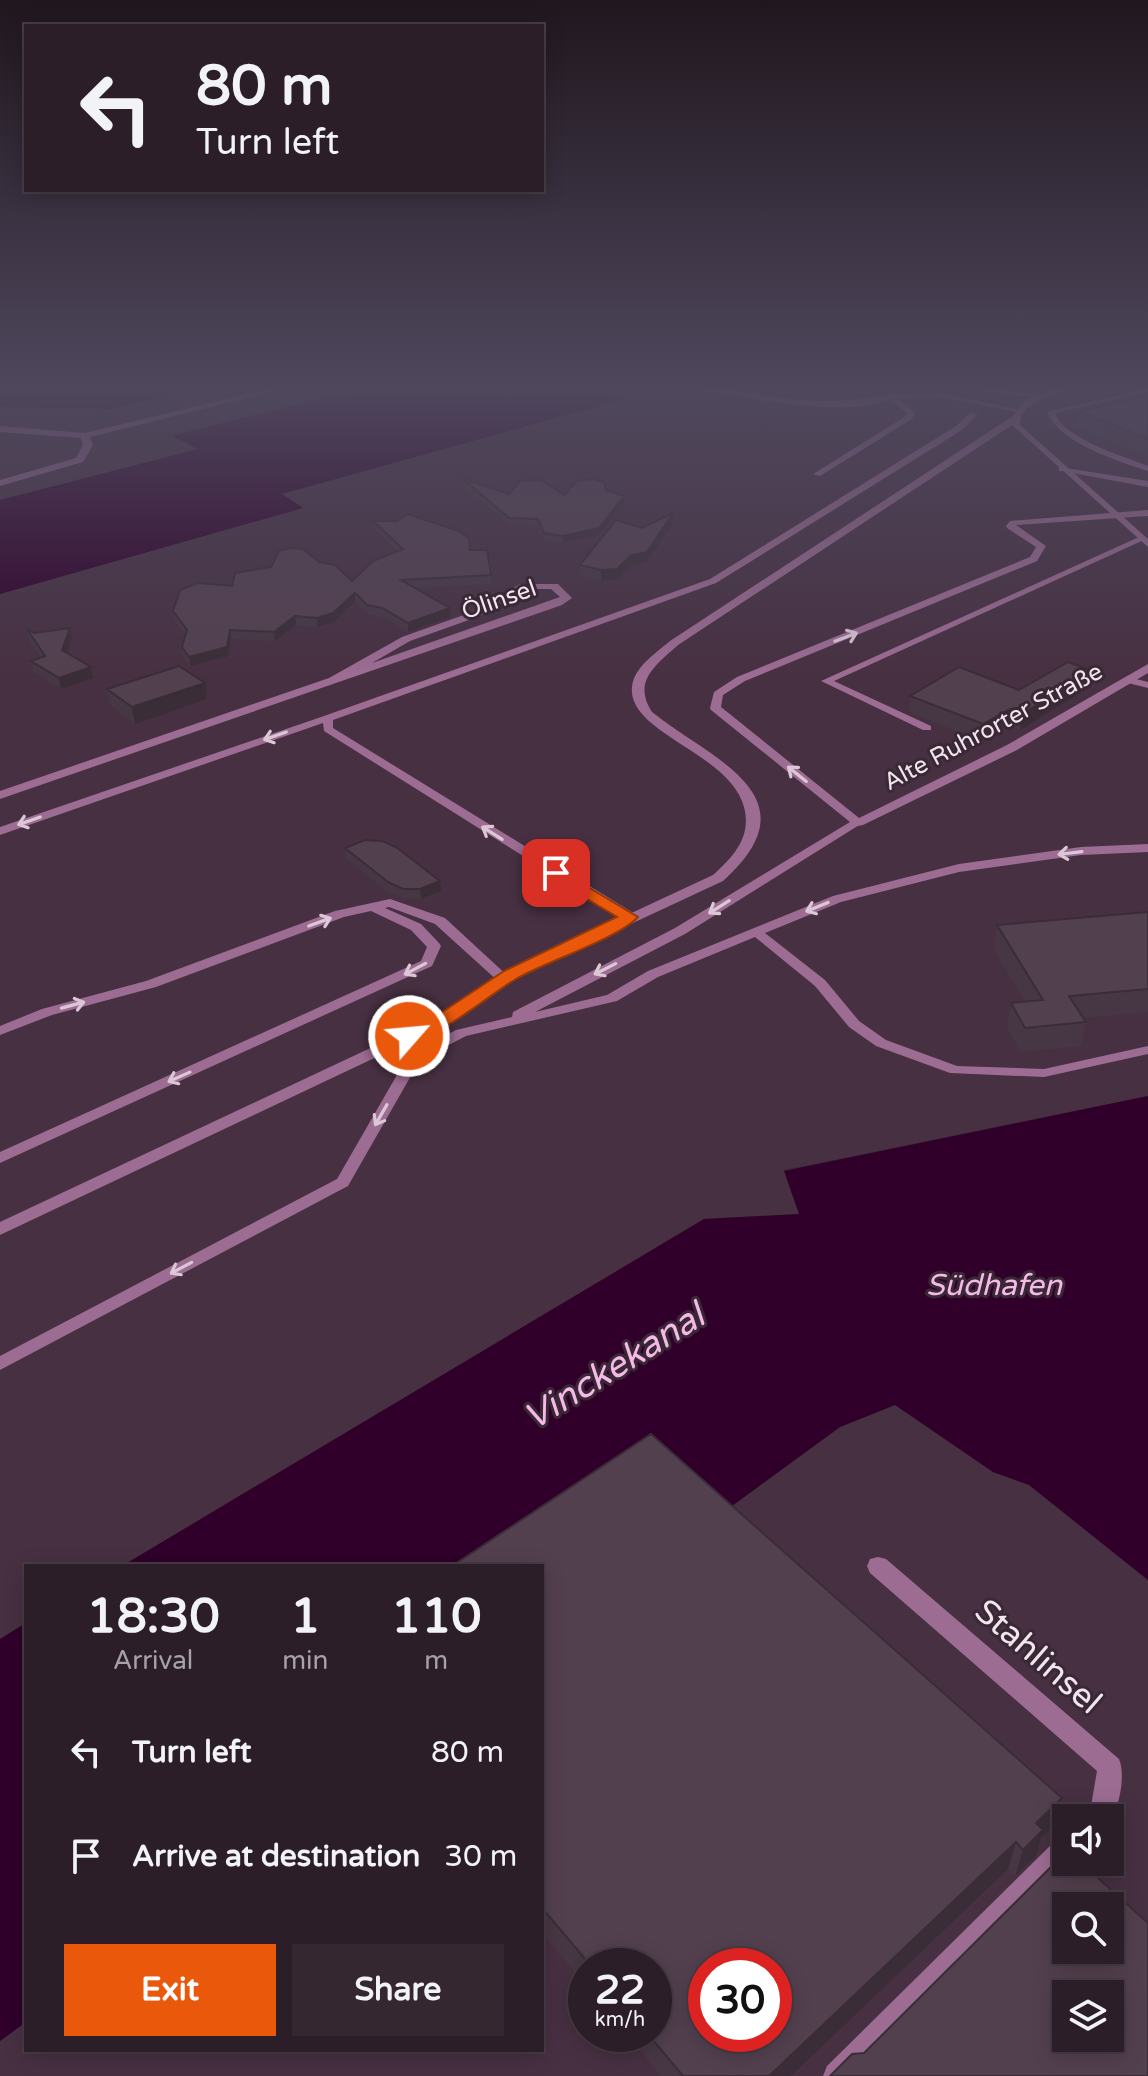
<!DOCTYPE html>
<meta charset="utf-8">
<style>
body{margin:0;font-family:"Varela Round",sans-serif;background:#342730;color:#f1f3f6;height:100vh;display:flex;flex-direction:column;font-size:30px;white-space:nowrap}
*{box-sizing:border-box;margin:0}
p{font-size:26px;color:#a6a2a8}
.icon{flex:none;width:44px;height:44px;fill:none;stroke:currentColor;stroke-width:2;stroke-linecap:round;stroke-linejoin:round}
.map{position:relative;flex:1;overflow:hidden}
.drawer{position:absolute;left:24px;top:1564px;width:520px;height:488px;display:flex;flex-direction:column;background:#2c1e28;border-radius:0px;box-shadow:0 4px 20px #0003,0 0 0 2px #483c45}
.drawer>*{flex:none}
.banner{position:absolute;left:24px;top:24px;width:520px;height:168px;border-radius:0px;box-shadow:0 4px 20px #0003,0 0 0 2px #483c45;background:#2c1e28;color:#f1f3f6;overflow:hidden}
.fabs{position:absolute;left:1052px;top:1804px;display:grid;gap:16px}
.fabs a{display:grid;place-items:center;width:72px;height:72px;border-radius:0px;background:#2c1e28;box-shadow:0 4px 20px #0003,0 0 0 2px #483c45;font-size:40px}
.speed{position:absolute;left:568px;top:1948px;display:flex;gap:16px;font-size:40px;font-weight:700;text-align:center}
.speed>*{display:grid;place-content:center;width:104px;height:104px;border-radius:50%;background:#2c1e28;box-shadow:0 4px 20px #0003,0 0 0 2px #483c45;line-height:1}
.speed small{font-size:20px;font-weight:400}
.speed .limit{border:12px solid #d22;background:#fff;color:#111}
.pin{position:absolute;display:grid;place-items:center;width:68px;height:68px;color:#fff;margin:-34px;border-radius:16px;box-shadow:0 4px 12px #0006}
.me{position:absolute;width:88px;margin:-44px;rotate:63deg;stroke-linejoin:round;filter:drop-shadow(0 0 6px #0008)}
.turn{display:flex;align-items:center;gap:28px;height:168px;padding:0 40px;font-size:36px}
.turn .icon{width:104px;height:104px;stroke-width:2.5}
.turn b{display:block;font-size:56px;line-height:68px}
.eta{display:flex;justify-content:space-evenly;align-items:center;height:136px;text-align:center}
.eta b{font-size:48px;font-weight:700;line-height:56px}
.action{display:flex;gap:16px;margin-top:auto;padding:16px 40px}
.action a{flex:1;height:92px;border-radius:0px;background:#ea580c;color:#fff;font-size:32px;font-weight:700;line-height:92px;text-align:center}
.action a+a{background:#342730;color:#f1f3f6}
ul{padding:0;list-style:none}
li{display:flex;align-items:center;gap:24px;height:104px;padding:0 40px}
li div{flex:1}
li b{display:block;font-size:30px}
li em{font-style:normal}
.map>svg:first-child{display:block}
.built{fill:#473042;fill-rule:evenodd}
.water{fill:#30002a}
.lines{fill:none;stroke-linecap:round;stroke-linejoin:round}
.service{fill:#9d6c93;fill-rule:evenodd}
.minor{fill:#9d6c93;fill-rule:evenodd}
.wall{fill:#473744}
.shaded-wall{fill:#3a2d37}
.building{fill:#53404f;stroke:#3a2d37;stroke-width:2;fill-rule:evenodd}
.oneway{stroke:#dcc7d7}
.route{fill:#ea580c;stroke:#983908;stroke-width:2}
.labels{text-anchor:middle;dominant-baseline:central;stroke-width:6;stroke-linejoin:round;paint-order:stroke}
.far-street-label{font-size:24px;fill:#f1e5ee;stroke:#3a2836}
.water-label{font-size:30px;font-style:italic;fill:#f5b9e8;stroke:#3a2836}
.near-street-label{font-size:34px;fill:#f1e5ee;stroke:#3a2836}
.near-water-label{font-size:36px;font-style:italic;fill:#f5b9e8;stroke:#3a2836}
</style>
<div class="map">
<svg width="1148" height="2076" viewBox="0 0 1148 2076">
<rect width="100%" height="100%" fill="#3a2836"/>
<!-- built -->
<path class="built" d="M211 386H405L329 397 174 435 199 449 0 500V407L111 409Z
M607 386H1148V1096L784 1170 799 1214 704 1219 122 1566H26V1623L0 1639V594L302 508 280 494 626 398 607 392Z
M895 1405 993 1472 1029 1485 1148 1580V2076H0V2041L26 2022V2050H542V1645L840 1427ZM1066 1818H1110V1862H1066ZM1066 1906H1110V1950H1066ZM586 1966H654V2034H586ZM706 1966H774V2034H706ZM1066 1994H1110V2038H1066Z"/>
<!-- water -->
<path class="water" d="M0 386H211L111 409 0 407Z
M405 386H607L608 392 628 398 282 494 303 508 0 594V500L198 449 172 436 329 396Z
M1148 1096V1580L1029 1485 993 1472 895 1405 840 1427 542 1645V1566H122L704 1219 799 1214 784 1171Z
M26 1623V2022L0 2041V1639Z"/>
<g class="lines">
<!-- service -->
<path class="service" d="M943 386H969L1046 396 1042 398Z
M1148 388V392L1055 413C1064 439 1123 456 1148 466V471C1119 462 1058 442 1047 412Z
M940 393 1026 411 1022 413 940 397 899 399 915 413 912 419 820 476 813 474 906 416 907 413 889 399V395Z
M971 412 978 414 962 430 716 583 333 720V728L635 914 636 917 635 920H625L324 731 323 723 0 835V827L324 716 710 579 956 426Z
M1059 467 1148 481V487L1062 471H1059Z
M1148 510V516L1016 525 1046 546 1037 561 745 681 723 695 721 707 864 822 685 934 535 1012 607 995 648 971 833 896 959 864 1081 847 1148 844V852L1081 855 959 872 841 902 765 933 825 980 859 1021 886 1040 957 1066 1044 1069 1148 1046V1054L1044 1077 950 1073 876 1046 849 1027 815 986 755 937 658 977 617 1001 466 1036 420 1060 348 1186 0 1370V1356L337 1179 409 1054 456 1030 512 1017 513 1012 675 928 850 822 711 710 710 708 714 692 737 677 1030 557 1036 547 1007 528 1006 526 1010 521Z
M1139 537 1146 539 834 681 931 726V730H923L821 681Z
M1128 677 1148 682V688L1124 682 1123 680Z
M390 899 445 918 511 979 504 983 499 982 435 924 389 907 385 908 421 924 439 943 441 946 432 966 0 1163V1152L421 961 427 947 411 930 371 911 344 917 156 987 52 1015 0 1035V1026L42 1009 146 981 335 911Z"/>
<!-- minor -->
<path class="minor" d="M280 386H295L90 437 93 445 83 462 0 486V480L76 458 83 445 81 438 0 432V426L85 433Z
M691 386C725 386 758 395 791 399 825 403 858 400 892 394L896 397C856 418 771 402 728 394 716 392 701 391 691 386Z
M1062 386H1074C1057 397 1020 399 1020 425L1148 539V547L1012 425 678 645C656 665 632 681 652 712 710 759 818 796 723 881L515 978 442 1026 0 1235V1222L430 1020 505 972 713 875C733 857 752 837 744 807 730 753 627 733 632 687 634 667 656 653 670 641L1013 416 1024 401Z
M520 584H558L572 598 562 605 0 799V791L329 678 402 637 472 612ZM526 589H551L560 597 372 663 410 641 480 616Z
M1148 664V673L1015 751 863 825 858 826 851 822 1007 745Z
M878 1557 886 1559 1119 1759C1126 1775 1119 1808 1110 1822V1818H1084L1091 1806 1097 1771 870 1573 867 1566 870 1559Z
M1066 1836V1862H1070L857 2076H823L827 2066 1057 1839Z"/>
</g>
<!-- wall -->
<path class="wall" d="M1148 396V457L1076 427 1079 411Z
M463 479 509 494 564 495 606 490 624 503 599 535 563 542 544 540 538 526 509 524 463 486Z
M373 521 470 550 491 575V584L415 588 450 617 408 632 383 617 368 614 355 601 334 622 317 627 296 625 275 641 231 639 228 656 190 666 183 656 182 647 186 635 174 620 173 611 232 586 271 567 319 562 352 581 397 551 374 529Z
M673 523 647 562 630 566 617 579 601 581 580 575V565L642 528Z
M70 628 72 638 67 653 93 678 61 689 33 672 31 661 41 658 29 640 27 629 34 633Z
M1090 687 1020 730 1007 725 980 741 909 712 910 696Z
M107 689 207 699 135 724 110 705Z
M345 848 441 891 421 899 403 898 388 892 346 858Z
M1148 912V1012L1083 1018 1086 1022 1081 1046 1021 1052 1007 1027 1011 1003 1025 1002 993 948 997 925Z
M542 1566 1055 1825 1041 1838 1036 1856 1015 1876 1008 1869 791 2076H661L626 2034H654V1966H586V1986L542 1933Z"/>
<!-- shaded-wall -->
<path class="shaded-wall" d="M624 496V503L599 535 563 542V536Z
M673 513V523L647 562 630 566 617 579 601 581V570Z
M355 593V601L334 622 317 627V618Z
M450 608V617L408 632V623Z
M295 616 296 625 275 641 274 632Z
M70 628 72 638 64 661 62 650Z
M230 630 231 639 228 656 190 666 189 657Z
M91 667 93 678 61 689 59 678Z
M1093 671 1090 687 1020 730 1022 714Z
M205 683 207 699 135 724 132 707Z
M1010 709 1007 725 980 741 983 724Z
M440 881 441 891 421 899 420 889Z
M1062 1798 1055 1825 1041 1838 1036 1856 1015 1876 1023 1850 1036 1823Z
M1016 1842 1008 1869 791 2076H769Z"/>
<!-- building -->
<path class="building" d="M1148 396V439L1079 411Z
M463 479 509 494 520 481 541 480 564 495 577 481 592 479 604 482 606 490 624 496 599 528 563 536 544 533 538 519 509 518Z
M673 513 647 552 630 556 617 569 601 570 580 565 616 520 642 528Z
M408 514 459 531 469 538 470 550H487L491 575 401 580 450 608 408 623 382 608 367 605 355 593 333 613 317 618 295 616 274 632 230 630 227 647 189 657 182 647 187 630 173 611 180 590 198 583 232 586 235 573 271 567 279 551 291 548 303 549 319 562 335 565 352 581 373 561 403 549 373 521H397Z
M70 628 62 650 91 667 59 678 31 661 45 656 27 629 34 633Z
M1068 662 1093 671 1022 714 1010 709 983 724 910 696 959 667 1019 690Z
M179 666 205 683 132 707 107 689Z
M365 840 382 841 396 847 440 881 420 889H403L388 882 345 848Z
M1148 912V989L1069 996 1086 1022 1025 1028 1011 1003 1043 1000 997 925Z
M651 1434 1062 1798 1036 1823 1043 1830 1023 1850 1016 1842 769 2076H683L648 2034H654V1966H591L542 1908V1566H452ZM706 1966H774V2034H706Z
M1066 1852V1862H1080L1148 1923V2076H830L852 2054 864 2053ZM1066 1906H1110V1950H1066ZM1066 1994H1110V2038H1066Z"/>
<!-- one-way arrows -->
<defs><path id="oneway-shaft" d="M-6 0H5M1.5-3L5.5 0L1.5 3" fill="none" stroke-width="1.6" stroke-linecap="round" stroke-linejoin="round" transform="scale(2)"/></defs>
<g class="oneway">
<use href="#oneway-shaft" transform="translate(846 637) rotate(-21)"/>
<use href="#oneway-shaft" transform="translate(275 736) rotate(161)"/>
<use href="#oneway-shaft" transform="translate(797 774) rotate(-141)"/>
<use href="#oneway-shaft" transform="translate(29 821) rotate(161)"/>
<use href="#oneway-shaft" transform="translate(492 833) rotate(-148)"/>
<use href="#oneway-shaft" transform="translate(1070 853) rotate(173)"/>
<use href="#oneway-shaft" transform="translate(719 907) rotate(148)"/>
<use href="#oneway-shaft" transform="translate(817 907) rotate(158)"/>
<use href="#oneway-shaft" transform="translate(320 922) rotate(-20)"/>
<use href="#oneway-shaft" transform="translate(415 969) rotate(152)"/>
<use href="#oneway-shaft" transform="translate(605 969) rotate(153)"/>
<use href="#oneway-shaft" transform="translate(73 1005) rotate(-15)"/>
<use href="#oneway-shaft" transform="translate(179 1077) rotate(156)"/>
<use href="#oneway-shaft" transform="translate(381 1115) rotate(120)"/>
<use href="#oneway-shaft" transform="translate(181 1268) rotate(152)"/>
</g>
<!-- sky -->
<linearGradient id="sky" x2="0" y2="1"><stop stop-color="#20161e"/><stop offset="0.57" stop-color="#4f485d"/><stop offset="1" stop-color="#4f485d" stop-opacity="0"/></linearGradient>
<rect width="1148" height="677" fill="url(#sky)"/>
<!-- route -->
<path class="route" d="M556 868 638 917C619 938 545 962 516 979 491 993 430 1047 403 1040V1032L430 1020 504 971 617 917 550 877 548 873Z"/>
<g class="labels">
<!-- far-street labels -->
<g class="far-street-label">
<text transform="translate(499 600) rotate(-19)">Ölinsel</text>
<text transform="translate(993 727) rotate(-28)">Alte Ruhrorter Straße</text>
</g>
<!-- water labels -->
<g class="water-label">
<text x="994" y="1285">Südhafen</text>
</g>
<!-- near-street labels -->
<g class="near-street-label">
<text transform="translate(1038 1657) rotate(41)">Stahlinsel</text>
</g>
<!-- near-water labels -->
<g class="near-water-label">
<text transform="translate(614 1367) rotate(-32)">Vinckekanal</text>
</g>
</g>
</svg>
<div class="fabs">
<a><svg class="icon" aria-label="sound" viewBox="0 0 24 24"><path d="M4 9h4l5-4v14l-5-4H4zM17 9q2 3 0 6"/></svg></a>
<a><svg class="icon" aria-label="search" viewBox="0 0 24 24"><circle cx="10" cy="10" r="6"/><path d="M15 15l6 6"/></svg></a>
<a><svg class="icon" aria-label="layers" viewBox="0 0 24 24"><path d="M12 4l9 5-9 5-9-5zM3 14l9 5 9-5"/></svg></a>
</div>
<div class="speed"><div>22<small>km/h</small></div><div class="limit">30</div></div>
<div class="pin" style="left:556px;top:873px;background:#d93025"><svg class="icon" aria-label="arrive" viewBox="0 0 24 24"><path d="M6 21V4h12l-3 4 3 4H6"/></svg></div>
<svg class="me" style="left:409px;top:1036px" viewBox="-20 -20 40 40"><circle r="17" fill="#ea580c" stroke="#fff" stroke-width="3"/><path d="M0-11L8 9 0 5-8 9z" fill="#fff"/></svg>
<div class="banner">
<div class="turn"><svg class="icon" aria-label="left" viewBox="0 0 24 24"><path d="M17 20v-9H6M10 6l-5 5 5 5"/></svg><div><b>80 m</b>Turn left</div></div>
</div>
<section class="drawer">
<div class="eta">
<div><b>18:30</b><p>Arrival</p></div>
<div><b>1</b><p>min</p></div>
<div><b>110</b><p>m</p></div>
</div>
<ul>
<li><svg class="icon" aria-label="left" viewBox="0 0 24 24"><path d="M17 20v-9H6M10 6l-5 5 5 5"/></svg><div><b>Turn left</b></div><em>80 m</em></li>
<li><svg class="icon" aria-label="arrive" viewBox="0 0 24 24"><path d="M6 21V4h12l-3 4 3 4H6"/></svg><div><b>Arrive at destination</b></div><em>30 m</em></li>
</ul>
<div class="action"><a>Exit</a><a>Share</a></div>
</section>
</div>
